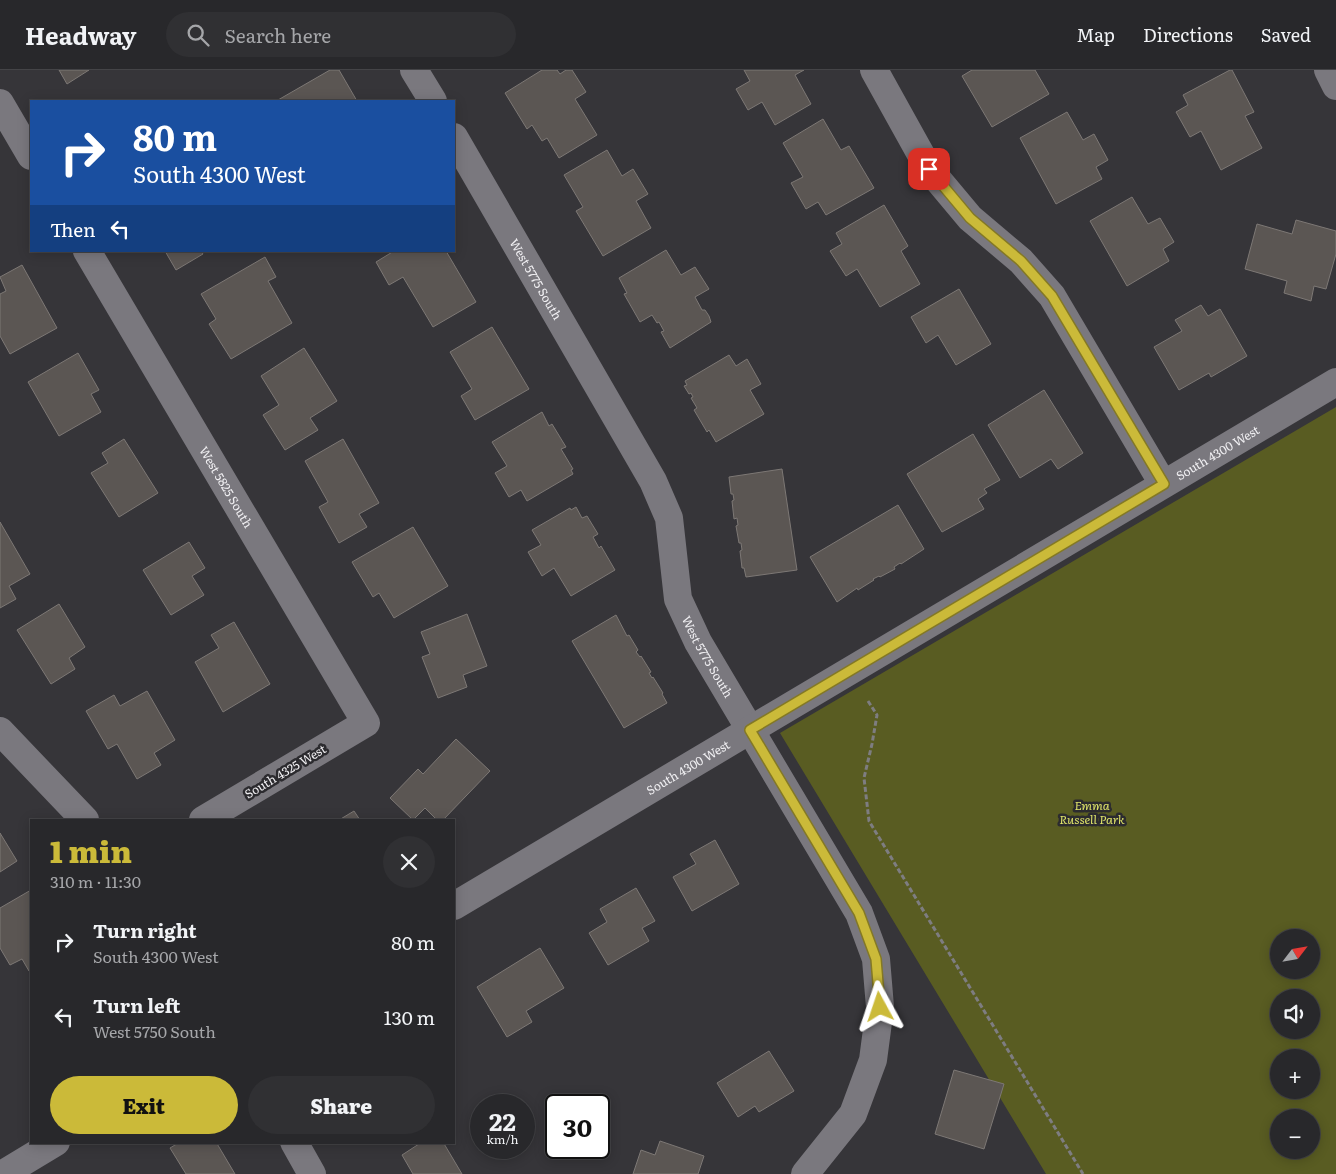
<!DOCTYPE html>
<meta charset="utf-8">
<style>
body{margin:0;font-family:Literata,serif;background:#303033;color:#f1f3f6;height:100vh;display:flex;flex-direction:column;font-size:19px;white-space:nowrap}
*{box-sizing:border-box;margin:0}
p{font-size:16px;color:#a5a6a9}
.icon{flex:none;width:28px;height:28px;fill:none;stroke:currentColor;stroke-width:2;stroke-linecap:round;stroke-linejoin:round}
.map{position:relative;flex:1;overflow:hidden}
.side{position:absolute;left:30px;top:749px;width:425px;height:325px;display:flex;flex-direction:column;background:#28282b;border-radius:0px;box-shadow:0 2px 12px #0003,0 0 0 1px #444447}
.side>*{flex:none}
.top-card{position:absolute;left:30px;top:30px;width:425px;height:152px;border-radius:0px;box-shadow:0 2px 12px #0003,0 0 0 1px #444447;background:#1a4fa0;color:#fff;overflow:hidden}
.needle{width:32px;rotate:59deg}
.tools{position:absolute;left:1270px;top:859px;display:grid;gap:10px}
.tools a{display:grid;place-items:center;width:50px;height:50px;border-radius:50%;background:#28282b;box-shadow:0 2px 12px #0003,0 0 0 1px #444447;font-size:25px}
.speed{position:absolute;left:470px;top:1024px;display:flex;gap:10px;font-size:25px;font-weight:700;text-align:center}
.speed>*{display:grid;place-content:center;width:65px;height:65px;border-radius:50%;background:#28282b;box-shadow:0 2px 12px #0003,0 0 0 1px #444447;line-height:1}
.speed small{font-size:12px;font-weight:400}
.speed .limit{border:2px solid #111;border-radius:8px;background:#fff;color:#111}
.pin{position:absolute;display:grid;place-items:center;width:42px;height:42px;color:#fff;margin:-21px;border-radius:10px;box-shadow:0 2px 8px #0006}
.me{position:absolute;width:55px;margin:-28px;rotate:355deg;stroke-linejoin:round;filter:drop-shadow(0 0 4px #0008)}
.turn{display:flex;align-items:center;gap:18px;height:105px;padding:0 20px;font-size:22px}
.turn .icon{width:65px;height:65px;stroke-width:2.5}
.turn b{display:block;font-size:35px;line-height:42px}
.then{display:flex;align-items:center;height:48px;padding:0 20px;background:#0003;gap:10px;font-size:19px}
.round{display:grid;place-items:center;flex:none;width:52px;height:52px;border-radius:26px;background:#303033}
.overview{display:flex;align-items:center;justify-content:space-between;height:85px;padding:0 20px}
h1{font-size:30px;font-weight:800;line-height:38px;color:#cbba39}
.button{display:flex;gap:10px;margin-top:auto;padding:10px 20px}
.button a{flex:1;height:58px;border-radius:30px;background:#cbba39;color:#111;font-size:20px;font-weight:800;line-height:58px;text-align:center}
.button a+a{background:#303033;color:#f1f3f6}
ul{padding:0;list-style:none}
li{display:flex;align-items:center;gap:15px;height:75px;padding:0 20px}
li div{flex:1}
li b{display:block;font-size:19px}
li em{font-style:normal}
header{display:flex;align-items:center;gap:30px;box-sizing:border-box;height:70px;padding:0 25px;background:#28282b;border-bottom:1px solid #444447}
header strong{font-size:24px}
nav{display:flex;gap:28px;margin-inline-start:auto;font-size:18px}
.search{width:350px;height:45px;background:#303033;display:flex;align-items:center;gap:12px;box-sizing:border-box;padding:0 18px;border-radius:28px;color:#a5a6a9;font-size:19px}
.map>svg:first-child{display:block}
.green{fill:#595c22;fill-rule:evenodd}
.building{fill:#5b5653;stroke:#7d7875}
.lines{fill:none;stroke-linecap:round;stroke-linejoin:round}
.path{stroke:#7e7d81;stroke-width:3;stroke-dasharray:5 2.5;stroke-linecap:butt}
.street{stroke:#7a787e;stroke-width:28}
.secondary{stroke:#7a787e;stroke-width:28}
.route-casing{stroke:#847925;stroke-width:12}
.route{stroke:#cbba39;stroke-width:9}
.labels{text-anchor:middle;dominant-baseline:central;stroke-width:5;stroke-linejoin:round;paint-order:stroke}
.street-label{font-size:12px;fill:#f0eff2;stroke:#2c2b2f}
.park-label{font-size:12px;font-style:italic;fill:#dfe46a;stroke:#2c2b2f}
</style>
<header>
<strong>Headway</strong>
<div class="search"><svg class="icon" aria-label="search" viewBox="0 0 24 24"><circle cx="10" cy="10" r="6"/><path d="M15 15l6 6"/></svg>Search here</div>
<nav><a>Map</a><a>Directions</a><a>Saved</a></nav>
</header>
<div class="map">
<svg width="1336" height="1104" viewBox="0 0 1336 1104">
<rect width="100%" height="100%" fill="#363539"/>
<!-- green -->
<path class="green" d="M1336 337V1104H1046L780 663ZM1279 868H1311V900H1279ZM1279 928H1311V960H1279ZM1279 988H1311V1020H1279ZM1279 1048H1311V1080H1279Z"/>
<!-- building -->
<path class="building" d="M59 0H89L67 14Z
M330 0H339L357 31 278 30Z
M542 0H557L560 4 566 0H572L586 22 575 29 597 65 559 88 547 68 542 71 532 55 527 59 505 23Z
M744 0H804L795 5 811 34 775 55 762 32 748 40 736 19 750 11Z
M972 0H1035L1049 24 992 57 962 6Z
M1230 0H1232L1254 42 1245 46 1262 78 1221 100 1201 61 1190 67 1176 42 1188 35 1183 25Z
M1067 42 1083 70 1094 64 1108 90 1096 97 1102 109 1056 134 1020 68Z
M823 49 841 80 849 76 874 118 826 145 818 132 806 139 791 113 803 107 783 73Z
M607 80 622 106 633 99 648 124 636 131 651 158 603 186 576 141 583 137 564 105Z
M1132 127 1148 154 1160 148 1174 172 1163 179 1169 191 1127 216 1090 151Z
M884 135 908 176 901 181 920 214 880 237 857 199 846 206 830 181 842 174 836 163Z
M1296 150 1336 161V184L1326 219 1314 216 1311 231 1284 223 1287 211 1245 199 1257 154 1292 164Z
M666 180 681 205 695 197 709 219 695 227 702 240H705L709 246 711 252 670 278 661 262 664 261 659 252 657 253 652 245 640 252 624 224 627 223 619 208Z
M165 181H201L203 184 176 200Z
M394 181H446L476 232 433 257 403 207 389 215 376 192Z
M265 187 276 207 268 211 292 253 231 289 209 254 216 249 201 224Z
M22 195 57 258 10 284 0 266V224L6 221 0 207Z
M959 219 991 274 956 295 938 265 926 273 911 247Z
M1201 235 1208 246 1220 239 1247 286 1211 307 1209 303 1179 320 1154 277 1182 261 1175 250Z
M492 257 529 319 475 350 461 326 472 319 450 282Z
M304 278 337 331 310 348 318 360 285 380 263 345 279 335 261 306Z
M78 283 99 320 91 324 101 342 59 366 28 312Z
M729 285 736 296 747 289 761 314 750 320 764 344 716 372 709 360 707 362 694 340 697 338 691 328 693 327 691 323 689 324 684 316 687 315 685 311Z
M1044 320 1083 383 1058 399 1051 389 1020 408 988 355Z
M542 342 549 356 552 354 566 377 561 379 573 399 571 400 573 404 527 431 521 420 509 427 495 403 507 396 492 372Z
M973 364 1000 410 984 419 987 423 978 429 984 439 942 462 907 404Z
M124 369 158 423 119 447 91 403 108 393 102 383Z
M343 369 379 433 359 444 367 457 339 473 319 437 328 432 305 391Z
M782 399 797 500 746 507 744 498H742L740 481 742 480 741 473H739L736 456 738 455 737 448 734 449 732 431 734 430 733 424H731L729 407Z
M898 435 924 479 901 494 900 493 894 497 895 499 880 507 879 506 873 509 874 510 858 520 857 518 837 532 810 487Z
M576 437 582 448 587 446 598 464 593 467 599 478 601 476 615 500 571 526 554 498 542 506 528 482 541 475 532 460 570 438 571 440Z
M0 452 30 504 9 516 16 529 0 538Z
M413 457 448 516 394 548 379 523 373 527 352 492Z
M189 472 205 498 192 506 204 525 171 545 143 500Z
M59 534 85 577 69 588 75 599 51 614 17 560Z
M467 544 487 596 463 605 467 617 438 628 422 587 430 584 421 562Z
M616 545 627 566 629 565 638 580 636 582 640 587 641 586 651 602 649 603 652 608 653 607 663 623 662 624 667 633 624 658 572 571Z
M234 552 270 614 223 642 195 592 219 578 211 565Z
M147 621 175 670 154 683 161 695 137 709 117 674 108 679 86 641 114 625 120 636Z
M456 669 490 701 443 750H437L425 738 413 750 390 728 418 699 423 704Z
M354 741 360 750H339Z
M0 763 17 791 0 802Z
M715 770 739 814 692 841 673 807 696 794 690 784Z
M636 818 655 851 642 858 649 871 608 895 589 863 607 852 600 839Z
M31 820V899L29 901 22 889 10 895 0 878V838Z
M540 878 564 918 526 941 532 952 507 967 477 917Z
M769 981 794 1021 759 1042 755 1036 738 1047 717 1013Z
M954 1000 1004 1014 984 1079 935 1064Z
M660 1071 704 1086 698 1104H633L641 1080 655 1085Z
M180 1072H216L235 1104H186L170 1078Z
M422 1072H443L462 1104H413L402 1085Z"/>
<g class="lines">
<!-- path -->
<path class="path" d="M868 631 877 645 872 674 864 708 869 751 1083 1104"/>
<!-- street -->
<g class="street">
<path d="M414 0 433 31"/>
<path d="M874 0 929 99 970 148 1021 191 1052 226 1163 414"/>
<path d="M1328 0 1336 16"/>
<path d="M0 33 31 86"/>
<path id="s1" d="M454 67 653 411 669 448 678 529 698 572 859 843 876 889 880 937 873 990 853 1044 805 1104"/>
<path id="s2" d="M87 181 366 653 203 750"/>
<path d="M0 661 85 750"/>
<path d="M294 1072 312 1104"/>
</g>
<!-- secondary -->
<g class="secondary">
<path id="s3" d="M454 836 1336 312"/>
<path d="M3 1104 56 1072"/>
</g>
</g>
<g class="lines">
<defs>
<path id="route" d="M880 937 876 889 859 843 750 660 1164 414 1052 226 1021 191 970 148 929 99"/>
</defs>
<!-- route casing -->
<use href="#route" class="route-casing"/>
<!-- route -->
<use href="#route" class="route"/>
</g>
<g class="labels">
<!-- street labels -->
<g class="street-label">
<text stroke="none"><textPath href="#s1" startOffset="164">West 5775 South</textPath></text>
<text stroke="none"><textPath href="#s3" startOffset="888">South 4300 West</textPath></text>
<text stroke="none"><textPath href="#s2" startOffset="274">West 5825 South</textPath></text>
<text stroke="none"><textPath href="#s1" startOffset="584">West 5775 South</textPath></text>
<text stroke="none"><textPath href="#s3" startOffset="272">South 4300 West</textPath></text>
<text transform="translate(285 701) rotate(-31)">South 4325 West</text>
</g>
<!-- park labels -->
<g class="park-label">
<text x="1092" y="735">Emma<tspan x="1092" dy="14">Russell Park</tspan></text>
</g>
</g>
</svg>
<div class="tools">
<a><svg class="needle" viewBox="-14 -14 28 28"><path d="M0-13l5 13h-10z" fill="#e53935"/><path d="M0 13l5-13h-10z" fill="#a5a6a9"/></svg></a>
<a><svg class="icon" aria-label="sound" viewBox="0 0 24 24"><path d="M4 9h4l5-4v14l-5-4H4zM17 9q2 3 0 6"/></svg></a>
<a>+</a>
<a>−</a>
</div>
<div class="speed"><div>22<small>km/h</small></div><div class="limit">30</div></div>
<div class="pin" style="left:929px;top:99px;background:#d93025"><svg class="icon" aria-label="arrive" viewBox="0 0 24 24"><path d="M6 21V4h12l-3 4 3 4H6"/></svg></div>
<svg class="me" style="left:880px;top:937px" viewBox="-20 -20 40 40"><path d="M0-17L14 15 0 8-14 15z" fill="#cbba39" stroke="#fff" stroke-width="4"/></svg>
<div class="top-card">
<div class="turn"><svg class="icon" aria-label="right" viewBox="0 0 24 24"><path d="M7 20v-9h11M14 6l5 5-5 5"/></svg><div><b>80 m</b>South 4300 West</div></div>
<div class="then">Then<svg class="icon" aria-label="left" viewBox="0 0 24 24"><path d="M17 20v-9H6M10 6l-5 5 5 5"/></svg></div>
</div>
<section class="side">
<div class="overview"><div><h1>1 min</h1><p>310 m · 11:30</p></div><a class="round"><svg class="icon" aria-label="close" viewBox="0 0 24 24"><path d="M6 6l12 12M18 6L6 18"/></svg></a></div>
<ul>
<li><svg class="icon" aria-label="right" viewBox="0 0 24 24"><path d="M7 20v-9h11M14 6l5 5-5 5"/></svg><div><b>Turn right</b><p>South 4300 West</p></div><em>80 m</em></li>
<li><svg class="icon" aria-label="left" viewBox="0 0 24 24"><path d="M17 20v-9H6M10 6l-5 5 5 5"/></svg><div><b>Turn left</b><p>West 5750 South</p></div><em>130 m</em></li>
</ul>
<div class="button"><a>Exit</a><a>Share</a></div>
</section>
</div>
